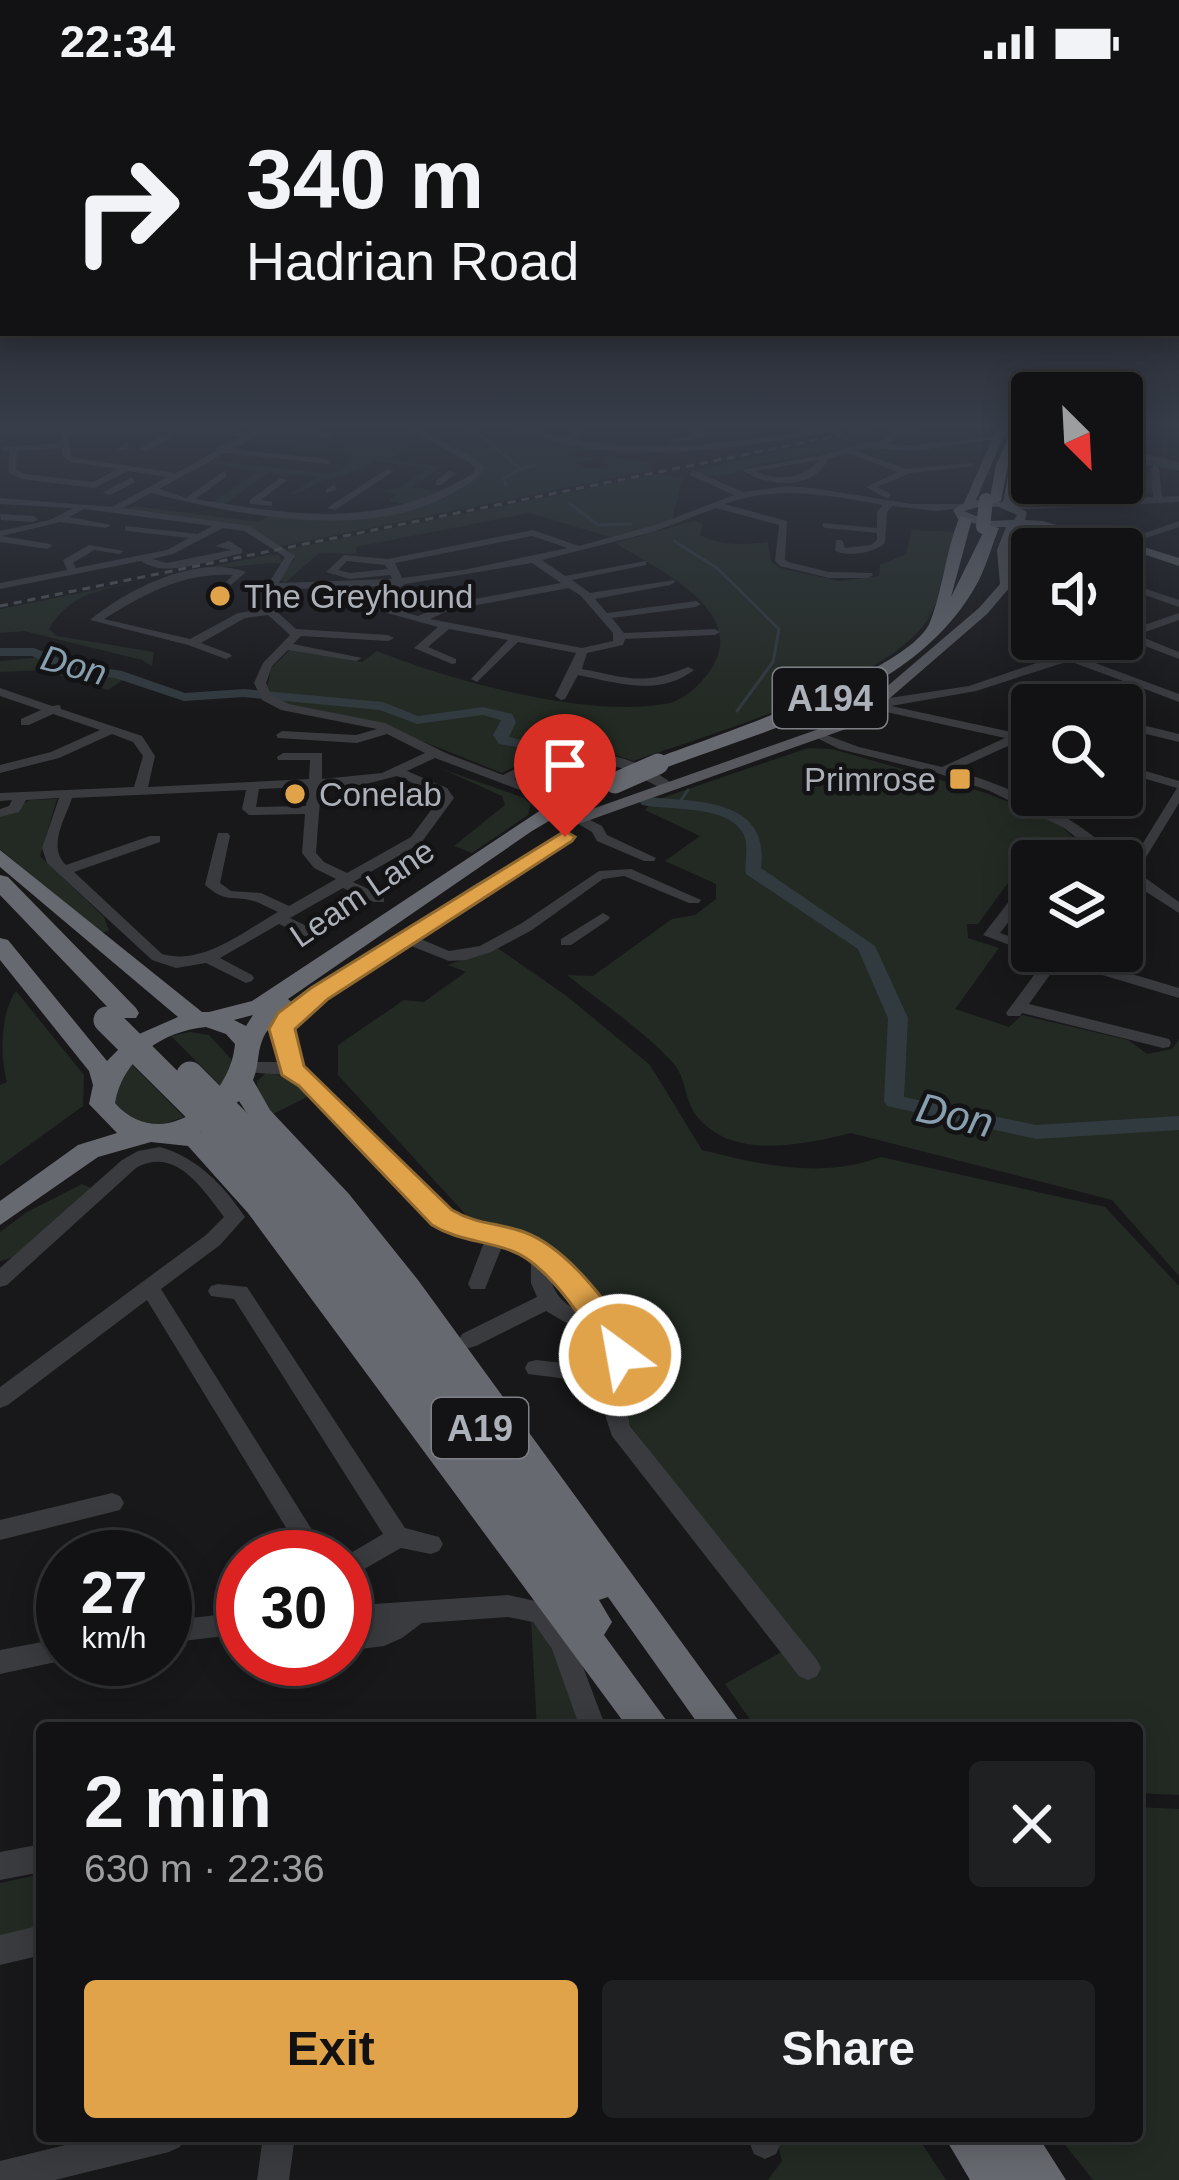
<!DOCTYPE html>
<meta charset="utf-8">
<style>
body{margin:0;font-family:Arial,sans-serif;background:#1f2022;color:#f1f3f6;height:100vh;display:flex;flex-direction:column;font-size:45px;white-space:nowrap}
*{box-sizing:border-box;margin:0}
p{font-size:39px;color:#9c9ea0}
.icon{flex:none;width:66px;height:66px;fill:none;stroke:currentColor;stroke-width:2;stroke-linecap:round;stroke-linejoin:round}
.map{position:relative;flex:1;overflow:hidden}
.side{position:absolute;left:36px;top:1638px;width:1107px;height:420px;display:flex;flex-direction:column;background:#121214;border-radius:12px;box-shadow:0 6px 30px #0003,0 0 0 3px #313234}
.side>*{flex:none}
.banner{position:absolute;left:0px;top:0px;width:1179px;height:252px;box-shadow:0 6px 30px #0003,0 0 0 3px #313234;background:#121214;color:#f1f3f6;overflow:hidden}
.needle{width:78px;rotate:156deg}
.tools{position:absolute;left:1011px;top:288px;display:grid;gap:24px}
.tools a{display:grid;place-items:center;width:132px;height:132px;border-radius:12px;background:#121214;box-shadow:0 6px 30px #0003,0 0 0 3px #313234;font-size:60px}
.speed{position:absolute;left:36px;top:1446px;display:flex;gap:24px;font-size:60px;font-weight:700;text-align:center}
.speed>*{display:grid;place-content:center;width:156px;height:156px;border-radius:50%;background:#121214;box-shadow:0 6px 30px #0003,0 0 0 3px #313234;line-height:1}
.speed small{font-size:30px;font-weight:400}
.speed .limit{border:18px solid #d22;background:#fff;color:#111}
.pin{position:absolute;display:grid;place-items:center;width:102px;height:102px;color:#fff;margin:-123px -51px;border-radius:50% 50% 50% 0;rotate:-45deg;box-shadow:0 0 12px #0007}
.pin .icon{rotate:45deg}
.me{position:absolute;width:132px;margin:-66px;rotate:328deg;stroke-linejoin:round;filter:drop-shadow(0 0 9px #0008)}
.turn{display:flex;align-items:center;gap:42px;height:252px;padding:0 48px;font-size:54px}
.turn .icon{width:156px;height:156px;stroke-width:2.5}
.turn b{display:block;font-size:84px;line-height:102px}
.round{display:grid;place-items:center;flex:none;width:126px;height:126px;border-radius:12px;background:#1f2022}
.headline{display:flex;align-items:center;justify-content:space-between;height:204px;padding:0 48px}
h1{font-size:72px;font-weight:800;line-height:90px}
.cta{display:flex;gap:24px;margin-top:auto;padding:24px 48px}
.cta a{flex:1;height:138px;border-radius:12px;background:#e0a34a;color:#111;font-size:48px;font-weight:800;line-height:138px;text-align:center}
.cta a+a{background:#1f2022;color:#f1f3f6}
.status{display:flex;justify-content:space-between;align-items:center;height:84px;padding:0 60px;background:#121214;direction:ltr}
.status svg{height:33px;fill:currentColor}
.map>svg:first-child{display:block}
.built{fill:#242427}
.green{fill:#232a23}
.lines{fill:none;stroke-linecap:round;stroke-linejoin:round}
.stream{stroke:#313a3f;stroke-width:3}
.river{fill:#313a3f;fill-rule:evenodd}
.minor{fill:#3a3b3f;fill-rule:evenodd}
.major{fill:#56585d;fill-rule:evenodd}
.highway{fill:#66696f;fill-rule:evenodd}
.rail{stroke:#515357;stroke-width:3;stroke-dasharray:8 6;stroke-linecap:butt}
.highway-bridge-far3{stroke:#66696f;stroke-width:14}
.highway-bridge-far2{stroke:#66696f;stroke-width:16}
.highway-bridge-far1{stroke:#66696f;stroke-width:21}
.highway-bridge{stroke:#66696f;stroke-width:27}
.route{fill:#e0a34a;stroke:#926a30;stroke-width:3}
.poi-dot{fill:#e0a34a;stroke:#131315;stroke-width:4.5}
.labels{text-anchor:middle;dominant-baseline:central;stroke-width:9;stroke-linejoin:round;paint-order:stroke}
.far-poi-label{font-size:33px;fill:#acb0b8;stroke:#131315;text-anchor:start}
.far-street-label{font-size:33px;fill:#acb0b8;stroke:#131315}
.far-water-label{font-size:36px;font-style:italic;fill:#879faf;stroke:#131315}
.shield{fill:#131315;stroke:#7e8187;stroke-width:3}
.shield-label{font-size:36px;font-weight:bold;fill:#acb0b8}
.water-label{font-size:42px;font-style:italic;fill:#879faf;stroke:#131315}
</style>
<div class="status"><b>22:34</b><svg viewBox="0 0 49 12"><path d="M0 12V9h3v3zM5 12V6h3v6zM10 12V3h3v9zM15 12V0h3v12zM26 1h20v11H26zM47 4h2v5h-2z"/></svg></div>
<div class="map">
<svg width="1179" height="2096" viewBox="0 0 1179 2096">
<rect width="100%" height="100%" fill="#18181a"/>
<!-- built -->
<path class="built" d="M1122 386 1151 389 1154 409H1049L1058 419 1011 418 1013 404 1035 406 1037 399H1122Z"/>
<!-- green -->
<path class="green" d="M314 340 366 344 391 340 372 353 411 359 388 376 441 383 411 403 437 407 455 403 404 420 389 417 397 410 382 407 401 403 428 384 374 377C347 394 343 390 319 398 307 403 304 409 291 410L318 392 268 389 225 420 213 418 258 387 211 379 215 377 333 390 355 375 338 367 247 358 262 350 341 365 366 348Z
M408 340C441 340 482 333 514 341 543 348 566 362 596 357L589 352 609 348 595 340H669L596 352C615 366 638 355 657 365L575 367V373L595 374 576 379 584 384 609 383 603 377 607 372 655 379 646 381 653 386 278 463 251 443 127 426 134 422 259 438 272 430 330 435 445 414 478 390V378Z
M899 340H938L897 348 880 359 753 381C735 390 715 397 693 387Z
M659 390 683 394 672 436 610 453 529 429 356 463 357 470 319 469 285 499 279 495 295 475 285 466Z
M694 437 703 440 700 451C721 462 744 461 768 458L771 477 780 484 839 497 879 492 880 481 906 470 912 446 957 448C950 478 944 508 928 535 887 600 706 651 633 677 588 658 544 666 502 689L372 637 279 618 267 605 271 584 291 565 362 578 377 567C451 597 586 634 665 620 682 618 700 601 709 588 753 528 657 485 615 459Z
M268 471H279L282 479C240 479 120 496 83 513 70 519 55 533 49 545L57 552 154 568 152 582 142 576 24 547 0 549V525Z
M41 573 127 593 108 606 43 586 0 588V577Z
M808 664 832 665 986 709 1057 738 1094 773 1032 777V787L1019 784 978 840H967L968 854 999 864 955 925 1009 943 1022 931 1128 956 1147 970 1172 965 1179 955V1192L1112 1116 851 1049C802 1061 731 1077 696 1031 685 1017 686 994 674 980 645 947 601 919 567 891L593 892 672 835 695 831 716 815V800L665 777 700 752 645 726 653 717Z
M576 672 623 680C586 698 561 714 520 699L517 693 540 681Z
M442 685 524 714 531 720 528 731 472 769 454 762 505 721 502 712Z
M57 715 40 772 104 833 109 847 100 849 0 765V732L30 716Z
M496 863 568 913 650 981 702 1066C762 1081 820 1095 881 1073L1105 1123 1179 1202V1711L1137 1709V1644H756L725 1600 797 1559 623 1332 622 1252 554 1172 533 1155 477 1143 338 991V961L404 916 424 918 466 888 448 881Z
M16 907 84 991 83 1022 0 1082V1001L7 998C0 973 0 929 16 907Z
M190 948 209 951 231 975V990L221 1002 171 952Z
M131 980 184 1033C148 1046 140 1044 113 1017L116 1000Z
M266 989 286 993 311 1011 269 1032 258 1015 257 997Z
M82 1100 95 1106 15 1173 0 1177V1148L27 1128Z
M531 1536 552 1562 581 1644H537Z
M1137 1723 1179 1725V2096H1093L1058 2052H1137Z
M42 1790V1845L0 1854V1799Z
M776 2052H917L946 2096H768L782 2077Z"/>
<g class="lines">
<!-- stream -->
<path class="stream" d="M450 340 476 347 521 385 504 394 506 402
M1122 374 1179 385
M521 385 535 381
M569 419 598 441 631 440
M674 457 717 484 779 545 773 578 737 627
M677 722 688 706"/>
<!-- river -->
<path class="river" d="M0 564H34L71 579 122 587 185 609 244 605 383 618 418 632 483 623 512 630 516 638 509 653 552 664 545 668 499 660 493 651 501 636 483 631 417 640 380 626 244 613 184 617 115 594 63 586 32 572H0Z
M648 713C698 718 770 714 761 784L875 862 908 934 904 1013 1036 1041 1179 1032V1046L1036 1055 887 1022 884 1017 888 934 858 865 746 790C744 778 749 763 744 751 729 720 671 727 642 721L640 718Z"/>
<!-- minor -->
<path class="minor" d="M61 340H69V347L179 342 250 349 260 341 277 340 275 342 331 349V353L324 356 321 353 268 346 233 365 327 375 330 380 225 369 159 405 186 414 224 387 227 392 195 415C299 432 380 446 474 389L475 384 470 379 400 340H409L476 375 484 383C480 396 469 399 458 406 373 459 241 432 151 409L123 424 250 442 295 472 279 499 392 495 390 491 350 495 326 488 344 471 388 475 533 446 579 462 661 439 734 411 690 391 693 386 743 408 787 402 812 404 912 420H962L967 423 937 427 892 422 887 428 885 459C874 469 849 473 835 467L836 456H842L845 464 871 461 877 456V449L826 444 823 443V439L877 444V428L883 421C829 411 778 401 724 420L787 437 785 476 788 478 829 488 872 489 873 491 868 494H829L780 482 775 477 779 441 716 424 653 448 542 476 565 492 646 477V481L572 496 590 509 674 496 675 498 670 501 595 515 607 529 696 517 701 520 696 523 612 534 624 549 715 545 720 548 715 551 625 555 623 561 587 569 582 585C629 594 642 602 688 583L694 586C659 613 618 599 578 591L565 615 561 616 555 612 576 569 518 558 477 598 471 595 473 593 508 556 449 545 428 563 456 575V579L452 580 414 564 438 543 380 527 358 504 277 505 275 526 296 545 388 551 394 554 388 557 301 552 293 560 362 574 356 577 288 566 272 582 266 599 271 611 289 620 385 639 448 670 503 691C564 659 621 660 677 703L665 706 621 684 587 675 552 679 514 695 536 703V709L531 710 435 674 407 687 447 704 454 714 421 759 353 798 384 812V818H374L343 804 290 834 321 849V855H311L279 840 220 874 252 891 254 894 252 897 246 899 206 879 176 884 152 876 47 779 42 764 59 714 26 716 19 728 0 733V725L9 722 12 716 0 717V709L134 703 143 672 133 658 112 650 59 674 0 689V681L51 668 100 646 53 630 29 641H21V635L41 626 0 612V604L52 622 60 621 61 625 142 652 155 672 148 703 309 695 310 676H278L277 673 283 669H322V695L382 689 425 669 387 650 357 659 278 654 276 651 282 647 356 651 377 645 281 626 262 616 254 599 263 579 290 551 268 531 245 534 201 559 230 570 232 572 226 575 188 561 90 536C128 505 197 470 246 488L231 501 226 498 233 491C184 488 144 510 104 535L190 555 238 529 265 525 267 502 285 473 244 447 223 444 173 470 152 475 167 479 231 466 215 462 229 457 242 465V469L239 470C210 476 167 495 141 477L0 505V499L67 486 63 476 89 461 124 467 119 470 94 466 73 479 76 484 167 466 189 454 128 447 125 446V442L198 450 212 442 84 425 69 433 111 441 106 444 60 438 2 452 50 460 52 462 47 465 0 458V447L50 436 73 424 0 420V414L112 423 168 393 128 387 94 404 22 395 9 389V367H2V363L61 359V348L0 352V348L61 343ZM171 347 139 365 146 367 183 347 243 353 216 364V367L176 389 75 374 70 370V352ZM62 364V371L70 378 118 385 93 398 24 390 16 386 17 367ZM532 452 568 464 463 486 402 494 395 479ZM347 477 385 481 388 485 350 489 338 486ZM532 479 561 499 447 520 418 532 388 523 368 503 395 501 400 503 405 500ZM569 504 581 512 613 549V557L582 564 430 535 450 526ZM397 692 437 710 440 714 411 753 347 789 324 778 316 769 321 703 362 701ZM308 703 306 722 256 723 259 705ZM246 706 242 725 249 731 305 730 302 769 314 784 336 795 289 822 261 809 231 807 220 799 230 752 228 749H218L205 801C228 821 233 810 257 818 264 821 271 825 278 828 244 847 203 882 162 870L74 788 160 758V752H150L66 781C47 763 65 735 72 714Z
M506 340C528 339 551 357 572 350L558 340H567L583 350 573 355C666 372 758 355 849 340H865C843 348 816 350 792 354 699 370 593 381 506 340Z
M931 340H944L900 351 888 360 914 361 994 353 998 355 914 367 868 364 857 367 906 385 971 379 975 382 911 389 877 403 891 410 888 415 866 403 898 388 848 369 828 375C814 407 766 403 742 386L823 371 868 358 878 359 894 347ZM819 376C803 396 778 397 754 387Z
M1129 340H1139L1149 345 1122 353V348L1137 345Z
M701 342 705 344 698 347 705 350V354L672 359 668 357 693 351 687 348V344Z
M127 359 130 364 119 367V363Z
M1122 365 1179 378V384L1122 371Z
M1155 381 1159 384 1162 413 1179 412V418L1011 426 1006 423 1011 420 1153 413 1151 384Z
M387 385 394 387 335 426 327 424Z
M449 387 456 389 442 401H436V397Z
M132 393 135 398 110 411 102 409Z
M280 394 287 396 261 416 272 418V422L250 420V416Z
M334 401 337 406 326 409V405Z
M0 430 33 432 38 435 33 438 1 436Z
M1179 437V443L1125 461 1117 459Z
M1042 462H1073L1078 465H1037Z
M1122 497 1179 516V523L1122 503Z
M1004 498 1032 508V515L1000 503V499Z
M1179 529V536L1137 551 1179 568V575L1127 555 1079 573 1179 610V618L1145 605 1107 621H1090L1134 601 1069 577 976 607 891 622 1016 649 1022 647 1032 652V660L1019 657 955 686C1015 705 1077 731 1121 777H1106L1064 744 990 707 937 689 839 665 815 653 821 649 859 663 942 683 1005 654 886 628 884 625 888 622H876V616L969 602 1107 555H1122V546L1127 547Z
M1122 636 1179 650V658L1122 644Z
M1122 680 1179 697V719L1137 788 1179 818V829L1137 802 1130 835 1122 840V805L1125 793 1122 791V780H1130L1177 704 1122 688Z
M578 730 602 742 607 751 656 774 654 777H644L597 757 592 748 573 737V731Z
M565 749 572 753 570 756 482 808 416 853 449 867 480 862 522 839 599 787 631 785 701 816 699 819H689L624 792 603 795 532 846 491 868 466 876 449 877 406 860 293 936 290 945 301 975 300 984 307 986 449 1128C473 1145 502 1141 528 1153 558 1166 619 1227 629 1260 637 1286 622 1315 630 1342L817 1576 821 1584 817 1592 808 1596 799 1592 612 1352 606 1334 607 1300 528 1290 525 1284 528 1278 536 1276 609 1284 610 1265 601 1247 568 1240 546 1227 476 1262 469 1264 462 1262 459 1256 462 1250 537 1213 531 1199V1173L513 1162 503 1160 485 1205H471L468 1200 485 1156 454 1148 435 1138 295 994C277 987 252 993 239 983L248 978H284L274 945 280 931 472 802ZM550 1190 588 1230C567 1224 553 1212 550 1190Z
M1032 793V807L1000 849 1032 860V867L1061 869 1179 904V914L1059 878 1029 920 1169 955 1171 959 1169 963 1163 964 1022 929 1020 932H1008L1006 929 1046 875 983 851 1027 794Z
M603 829 610 833 608 836 571 861H561V855Z
M160 1063C198 1074 223 1101 245 1133L220 1161 161 1205 329 1473H304L147 1216 8 1321 0 1324V1303L206 1151 224 1133C202 1104 175 1062 136 1084L7 1201 0 1203V1184L122 1076 138 1067Z
M218 1200 247 1203 405 1444 439 1453 443 1460 439 1467 431 1470 401 1464 345 1496 344 1473 383 1450 234 1215 211 1212 208 1207 211 1202Z
M112 1409 120 1412 124 1419 120 1426 0 1456V1436Z
M508 1511 549 1520 571 1551 606 1644H580L552 1565 533 1538 508 1533 422 1539 402 1554 384 1562 345 1567V1545L371 1542 345 1544V1522Z
M243 1528V1550L165 1559V1537Z
M63 1554V1575H70L0 1590V1566Z
M42 1760V1788L0 1796V1768Z
M42 1841V1871L0 1881V1851Z
M102 2052H185L180 2063 169 2068 55 2096H0V2077Z
M263 2052H295L289 2096H257Z
M747 2052H779L781 2059 776 2070 765 2075 754 2070Z"/>
<!-- major -->
<path class="major" d="M999 340H1009L976 416 1003 418 1018 340H1027L1014 421 1027 428 1025 436 1043 437 1105 456 1115 454 1179 474V482L1128 465 1122 468V465H1110L1038 442 1017 443 1009 466 1010 503 987 530 860 640 570 743H558V737L850 634 979 524 1000 500 997 466 1006 443H988L958 435 953 426 964 419ZM982 422 999 423 1017 431 1014 436 988 437 964 427Z"/>
<!-- highway -->
<path class="highway" d="M1015 340H1027L1008 381 1001 417 989 420 996 381Z
M960 432 972 435 951 513 987 441 999 444C992 461 987 480 979 496 919 610 775 642 665 684H651V676C705 655 911 588 930 538 943 506 946 465 960 432Z
M608 688 615 690V698L532 747 288 915 295 921C284 933 267 941 262 957 257 970 259 982 253 996L270 1026 349 1110 418 1196 744 1644H701L608 1513 599 1516 612 1538 604 1551 672 1644H628L248 1129 188 1062 151 1058 98 1073 0 1141V1117L78 1061 117 1049 89 1020 93 1001 89 987 0 876V854L8 856 107 977 130 954 178 933 0 783V766L202 928H209L252 917 556 716 524 710V702L553 705 582 701ZM253 931 246 942 234 936ZM206 943 226 950 235 960C230 1017 161 1071 115 1019 123 974 163 947 206 943ZM239 1017 255 1042 238 1043 235 1050 219 1051 218 1061 200 1047Z
M0 791 8 793 136 924 139 929 136 934H118L0 811Z
M944 2052H1038L1066 2096H970Z"/>
<!-- rail -->
<path class="rail" d="M0 522 895 340"/>
<!-- highway-bridge-far3 -->
<path class="highway-bridge-far3" d="M983 443 986 416"/>
<!-- highway-bridge-far2 -->
<path class="highway-bridge-far2" d="M651 683 658 680"/>
<!-- highway-bridge-far1 -->
<path class="highway-bridge-far1" d="M615 699 658 680"/>
<!-- highway-bridge -->
<path class="highway-bridge" d="M107 936 229 1057
M190 991 248 1049"/>
</g>
<!-- sky -->
<linearGradient id="sky" x2="0" y2="1"><stop stop-color="#0d0d0e"/><stop offset="0.54" stop-color="#373d49"/><stop offset="1" stop-color="#373d49" stop-opacity="0"/></linearGradient>
<rect width="1179" height="633" fill="url(#sky)"/>
<!-- route -->
<path class="route" d="M565 747 575 753 572 757 328 915 295 945 304 982 452 1126C475 1140 499 1139 524 1148 568 1164 619 1229 636 1271L631 1280 620 1284 609 1280C591 1246 550 1181 512 1167 484 1156 458 1157 432 1141L299 1002 282 991 269 945 278 929 311 904Z"/>
<!-- markers -->
<g class="poi-dot">
<circle cx="220" cy="512" r="12"/>
<rect x="948" y="683" width="24" height="24" rx="6"/>
<circle cx="295" cy="710" r="12"/>
</g>
<g class="labels">
<!-- far-poi labels -->
<g class="far-poi-label">
<text x="244" y="512">The Greyhound</text>
<text x="936" y="695" text-anchor="end">Primrose</text>
<text x="319" y="710">Conelab</text>
</g>
<!-- far-street labels -->
<g class="far-street-label">
<text transform="translate(362 809) rotate(-34)">Leam Lane</text>
</g>
<!-- far-water labels -->
<g class="far-water-label">
<text transform="translate(74 581) rotate(15)">Don</text>
</g>
<!-- shield labels -->
<g class="shield">
<rect x="773" y="584" width="114" height="60" rx="9"/>
<rect x="432" y="1314" width="96" height="60" rx="9"/>
</g>
<g class="shield-label">
<text x="830" y="614">A194</text>
<text x="480" y="1344">A19</text>
</g>
<!-- water labels -->
<g class="water-label">
<text transform="translate(955 1031) rotate(13)">Don</text>
</g>
</g>
</svg>
<div class="tools">
<a><svg class="needle" viewBox="-14 -14 28 28"><path d="M0-13l5 13h-10z" fill="#e53935"/><path d="M0 13l5-13h-10z" fill="#9c9ea0"/></svg></a>
<a><svg class="icon" aria-label="sound" viewBox="0 0 24 24"><path d="M4 9h4l5-4v14l-5-4H4zM17 9q2 3 0 6"/></svg></a>
<a><svg class="icon" aria-label="search" viewBox="0 0 24 24"><circle cx="10" cy="10" r="6"/><path d="M15 15l6 6"/></svg></a>
<a><svg class="icon" aria-label="layers" viewBox="0 0 24 24"><path d="M12 4l9 5-9 5-9-5zM3 14l9 5 9-5"/></svg></a>
</div>
<div class="speed"><div>27<small>km/h</small></div><div class="limit">30</div></div>
<div class="pin" style="left:565px;top:753px;background:#d93025"><svg class="icon" aria-label="arrive" viewBox="0 0 24 24"><path d="M6 21V4h12l-3 4 3 4H6"/></svg></div>
<svg class="me" style="left:620px;top:1271px" viewBox="-20 -20 40 40"><circle r="17" fill="#e0a34a" stroke="#fff" stroke-width="3"/><path d="M0-11L8 9 0 5-8 9z" fill="#fff"/></svg>
<div class="banner">
<div class="turn"><svg class="icon" aria-label="right" viewBox="0 0 24 24"><path d="M7 20v-9h11M14 6l5 5-5 5"/></svg><div><b>340 m</b>Hadrian Road</div></div>
</div>
<section class="side">
<div class="headline"><div><h1>2 min</h1><p>630 m · 22:36</p></div><a class="round"><svg class="icon" aria-label="close" viewBox="0 0 24 24"><path d="M6 6l12 12M18 6L6 18"/></svg></a></div>
<div class="cta"><a>Exit</a><a>Share</a></div>
</section>
</div>
